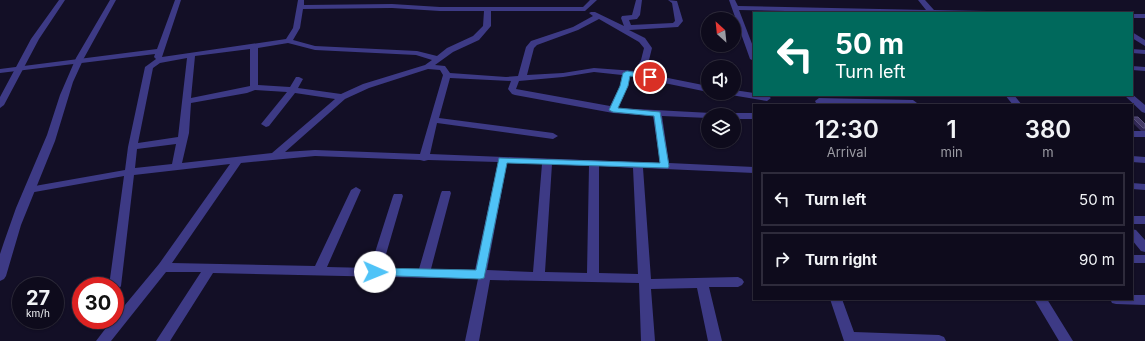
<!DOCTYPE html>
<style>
body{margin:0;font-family:Inter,sans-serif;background:#1c1929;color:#f1f3f6;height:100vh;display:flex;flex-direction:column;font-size:15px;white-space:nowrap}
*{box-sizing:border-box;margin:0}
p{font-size:13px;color:#9b9ba3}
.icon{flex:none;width:22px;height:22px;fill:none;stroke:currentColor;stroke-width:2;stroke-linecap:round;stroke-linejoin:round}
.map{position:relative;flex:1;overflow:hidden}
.details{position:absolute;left:753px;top:104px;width:380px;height:196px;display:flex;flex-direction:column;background:#0e0b1c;border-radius:0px;box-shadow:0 1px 3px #0004,0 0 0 1px #2e2b3b}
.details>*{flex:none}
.guide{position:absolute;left:753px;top:12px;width:380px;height:84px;border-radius:0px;box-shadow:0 1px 3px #0004,0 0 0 1px #2e2b3b;background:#00695c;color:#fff;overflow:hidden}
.needle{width:26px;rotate:333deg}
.tools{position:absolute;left:701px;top:12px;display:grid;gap:8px}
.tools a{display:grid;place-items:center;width:40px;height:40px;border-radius:50%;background:#0e0b1c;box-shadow:0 1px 3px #0004,0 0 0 1px #2e2b3b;font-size:20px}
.speed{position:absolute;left:12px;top:277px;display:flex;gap:8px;font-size:20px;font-weight:700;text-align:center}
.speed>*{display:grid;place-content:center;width:52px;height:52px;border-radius:50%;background:#0e0b1c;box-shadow:0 1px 3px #0004,0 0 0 1px #2e2b3b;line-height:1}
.speed small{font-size:10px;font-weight:400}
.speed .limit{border:6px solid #d22;background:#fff;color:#111}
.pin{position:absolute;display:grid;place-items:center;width:34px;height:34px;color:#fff;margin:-17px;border:2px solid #fff;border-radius:50%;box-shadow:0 1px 4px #0007}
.me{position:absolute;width:44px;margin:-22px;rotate:91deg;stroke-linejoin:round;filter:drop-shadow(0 0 3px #0008)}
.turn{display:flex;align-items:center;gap:14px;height:84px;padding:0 16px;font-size:18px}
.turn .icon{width:52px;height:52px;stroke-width:2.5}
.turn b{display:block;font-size:28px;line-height:34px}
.eta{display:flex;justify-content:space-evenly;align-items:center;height:68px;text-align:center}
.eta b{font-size:24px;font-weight:600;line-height:28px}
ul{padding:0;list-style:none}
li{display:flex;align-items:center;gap:12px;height:54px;margin:0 8px 6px;padding:0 8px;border:2px solid #2e2b3b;border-radius:0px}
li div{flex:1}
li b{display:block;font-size:15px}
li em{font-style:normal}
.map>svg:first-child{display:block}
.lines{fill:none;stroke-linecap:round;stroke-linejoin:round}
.minor{fill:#3d3a85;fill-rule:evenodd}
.tertiary{fill:#3d3a85;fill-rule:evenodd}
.wall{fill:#312854}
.building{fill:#433a66;stroke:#5a527e}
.route{fill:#4fc3f7;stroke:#337fa1}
</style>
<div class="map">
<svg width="1145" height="341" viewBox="0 0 1145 341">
<rect width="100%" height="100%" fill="#130f26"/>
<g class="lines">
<!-- minor -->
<path class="minor" d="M175 0H181L162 57 286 39 293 28 298 0H304V5L392 4 440 7H583L590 0H597L585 11H491V26L479 40 453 52 435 65 445 66 450 73 506 77 518 76 526 47 531 41 573 27 593 16 589 13 591 12H595L624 26 621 18 622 16 632 15 636 0H642L640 15 637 19 629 20 631 25 673 23 675 21 672 3 668 0 677 1 683 21 678 27 629 30 645 38 652 48 649 60 643 73 708 86V92L630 76 628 86 618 108 711 113 712 115H708V118L662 116 669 163 754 167V173L643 168 651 279 738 277 742 279 744 282 742 285 738 287H709L722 341H708L697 288 651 289 655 341H641L639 283 490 280 479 341H465L478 279 213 273 170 341H156L201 272H166L111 341H96L112 320H115V317L159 264 230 164 134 175 121 286 119 289 115 291V286H109L124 176 29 193 24 190 29 187 125 170 128 147 145 67 156 59 154 57 155 54 0 73V69L157 49ZM392 8 440 11H484L483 26 473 36 447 48 437 56 417 51 315 46 293 40 300 28 303 9ZM599 19 639 42 644 48 641 60 635 71 594 68 563 73 527 75 534 48 537 45 578 30ZM288 43 315 50 416 55 432 60 425 65 363 84 341 94 298 88 303 79 299 77H296L290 87 258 85V48ZM250 49V86L191 98 195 56ZM187 58 178 137 138 143 153 68 160 63ZM428 69 440 70 443 75 420 154 315 150 285 152 345 99 369 88ZM594 72 622 75 620 86 610 106 516 89 519 81 563 77ZM450 78 511 81 508 89 512 94 515 95 613 113 653 116 660 163 430 154 437 123 553 139 558 136 553 133 439 118ZM255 90 287 92 261 124 266 127 269 126 295 93 335 99 272 153 182 163 189 133 191 103 247 93ZM176 144 172 164 135 168 137 149ZM315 156 420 160 424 161 428 160 498 162 475 270 431 269 451 193 450 191H442L441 193 419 269 382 268 403 196 402 194H394L393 196 370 268 327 267 361 190 356 187 351 190 315 266 172 263 241 163ZM507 163 542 164 533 272 487 270ZM552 164 589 166 587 273 545 272ZM599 166 633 168 638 274 599 273Z
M729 0H735L738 6 926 10 918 0H925L934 10 987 11 991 13H881L739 10 754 49V61L750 59Z
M1132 14H1145V18H1132Z
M1132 32 1145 40V46L1132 38Z
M1132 49 1145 50V54L1132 53Z
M1132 66 1145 67V71L1132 70Z
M734 90 754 93V95H767L771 98 767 101 731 95 730 93H734Z
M1132 94 1145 105V113L1142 112 1124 95Z
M1005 95H1014L1022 105H1013Z
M819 98 913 100 917 103 915 105 816 103 815 101Z
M734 113H754V119H734V115H730Z
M1132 131H1145V137H1132Z
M1132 156 1145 157V163L1132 162Z
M1132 183 1145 184V190L1132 189Z
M1132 216H1145V224H1132Z
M1132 229 1136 230 1145 240V252L1141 251 1132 240Z
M1132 255H1145V263H1132Z
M1132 295H1145V305L1116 304 1112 303 1110 299H1132Z
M830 299H842L854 332 939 335 944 337 946 341H844Z
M1034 299H1047L1073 341H1059Z"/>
<!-- tertiary -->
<path class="tertiary" d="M59 0H65L39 39 4 105 0 108V97L31 39Z
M110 0H116L84 58 73 82 55 141 21 225 6 276 4 279 0 281V254L4 242 16 208 47 135 60 95 76 58Z"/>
</g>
<!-- wall -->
<path class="wall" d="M1132 117 1145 128V131H1141L1132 122Z"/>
<!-- building -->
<path class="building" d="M918 12H936L937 13H920Z
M1132 117H1138L1145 124V128H1143Z"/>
<!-- route -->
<path class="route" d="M627 71 650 75 654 77 650 79 630 76 628 86 618 108 660 112 669 166 668 168 507 163 484 278 480 279 371 275 370 272 371 269 375 268 476 270 499 158 660 163 654 116 613 112 609 110 620 86 623 73Z"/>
</svg>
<div class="tools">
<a><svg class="needle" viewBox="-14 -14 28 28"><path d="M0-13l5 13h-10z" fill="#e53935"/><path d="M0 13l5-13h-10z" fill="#9b9ba3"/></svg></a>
<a><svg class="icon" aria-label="sound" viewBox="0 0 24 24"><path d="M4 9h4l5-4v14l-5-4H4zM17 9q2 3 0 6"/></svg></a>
<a><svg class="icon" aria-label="layers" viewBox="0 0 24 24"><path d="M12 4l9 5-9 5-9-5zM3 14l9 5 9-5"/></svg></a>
</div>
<div class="speed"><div>27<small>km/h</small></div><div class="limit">30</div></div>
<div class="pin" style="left:650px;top:77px;background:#d93025"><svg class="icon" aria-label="arrive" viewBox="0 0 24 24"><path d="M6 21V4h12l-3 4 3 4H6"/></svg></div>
<svg class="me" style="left:375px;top:272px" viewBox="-20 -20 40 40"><circle r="19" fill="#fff"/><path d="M0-13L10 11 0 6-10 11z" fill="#4fc3f7"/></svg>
<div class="guide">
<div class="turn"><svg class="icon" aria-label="left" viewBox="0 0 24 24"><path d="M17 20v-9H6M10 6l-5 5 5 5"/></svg><div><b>50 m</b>Turn left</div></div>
</div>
<section class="details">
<div class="eta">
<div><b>12:30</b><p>Arrival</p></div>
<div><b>1</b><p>min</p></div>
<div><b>380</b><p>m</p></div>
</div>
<ul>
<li><svg class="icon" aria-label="left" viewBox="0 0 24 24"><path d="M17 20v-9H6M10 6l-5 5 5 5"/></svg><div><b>Turn left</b></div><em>50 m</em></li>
<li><svg class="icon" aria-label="right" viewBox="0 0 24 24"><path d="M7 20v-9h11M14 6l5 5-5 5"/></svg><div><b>Turn right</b></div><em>90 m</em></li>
</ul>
</section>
</div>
